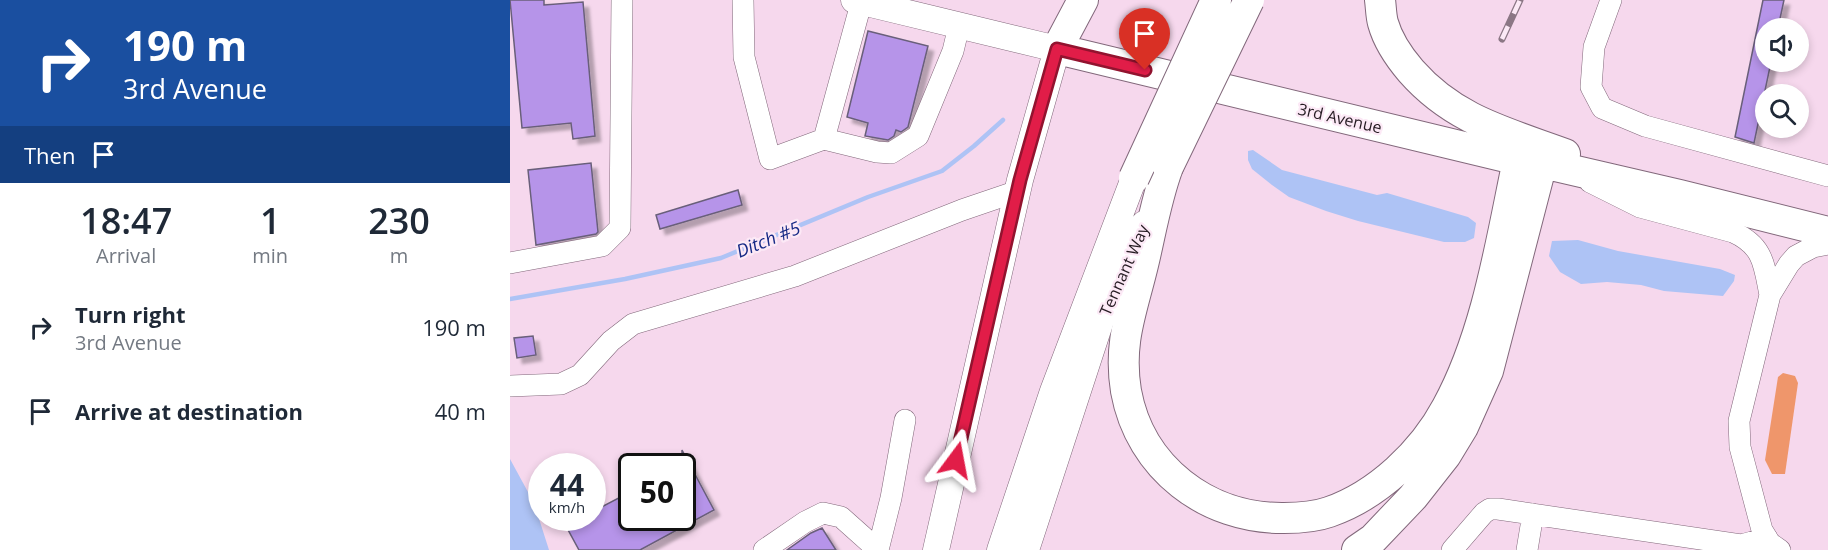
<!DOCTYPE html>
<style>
body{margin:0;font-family:"Open Sans",sans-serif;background:#f6f6f7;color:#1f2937;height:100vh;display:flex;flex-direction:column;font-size:22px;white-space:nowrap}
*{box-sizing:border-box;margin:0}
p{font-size:20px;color:#747a83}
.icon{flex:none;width:33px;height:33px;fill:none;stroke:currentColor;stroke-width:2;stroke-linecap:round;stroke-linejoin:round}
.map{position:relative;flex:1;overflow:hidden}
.side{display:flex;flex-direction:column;background:#fff;width:510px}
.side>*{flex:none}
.banner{background:#1a4fa0;color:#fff;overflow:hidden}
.buttons{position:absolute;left:1245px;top:18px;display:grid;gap:12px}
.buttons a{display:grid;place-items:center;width:54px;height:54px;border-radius:50%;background:#fff;box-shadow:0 3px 9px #0003;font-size:30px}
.speed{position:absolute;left:18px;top:453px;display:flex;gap:12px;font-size:30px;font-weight:700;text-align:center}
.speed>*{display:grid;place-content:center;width:78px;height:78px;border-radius:50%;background:#fff;box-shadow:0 3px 9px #0003;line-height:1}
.speed small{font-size:15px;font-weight:400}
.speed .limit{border:3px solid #111;border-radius:9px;background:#fff;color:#111}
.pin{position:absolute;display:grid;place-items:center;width:51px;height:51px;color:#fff;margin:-62px -26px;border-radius:50% 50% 50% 0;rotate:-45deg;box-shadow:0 0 6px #0007}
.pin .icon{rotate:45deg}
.me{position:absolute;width:66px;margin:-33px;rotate:13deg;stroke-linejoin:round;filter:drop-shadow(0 0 4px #0008)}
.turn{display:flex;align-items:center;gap:21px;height:126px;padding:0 24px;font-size:27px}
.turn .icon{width:78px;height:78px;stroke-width:2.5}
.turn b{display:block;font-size:42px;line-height:51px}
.then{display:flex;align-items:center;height:57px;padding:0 24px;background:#0003;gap:12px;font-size:22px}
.eta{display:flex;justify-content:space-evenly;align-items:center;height:102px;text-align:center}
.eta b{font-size:36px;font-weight:600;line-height:42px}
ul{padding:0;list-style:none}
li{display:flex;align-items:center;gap:18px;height:84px;padding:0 24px}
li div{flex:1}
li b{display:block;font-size:22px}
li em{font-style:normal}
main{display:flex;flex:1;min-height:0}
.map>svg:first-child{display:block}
.green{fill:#ef966b}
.water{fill:#aec3f5}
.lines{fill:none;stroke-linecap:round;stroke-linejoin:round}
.stream{stroke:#aec3f5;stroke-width:4.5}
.building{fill:#b694e9;stroke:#695f7a;stroke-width:1.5;filter:url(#shadow)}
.minor-casing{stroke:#82687b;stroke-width:22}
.major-casing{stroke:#82687b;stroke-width:27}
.highway-casing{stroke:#82687b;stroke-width:32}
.minor{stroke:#fff;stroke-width:21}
.major{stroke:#fff;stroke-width:26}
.highway{stroke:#fff;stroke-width:30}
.rail-casing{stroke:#8b7785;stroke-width:7}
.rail{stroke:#fce9f6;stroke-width:4.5;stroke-dasharray:14;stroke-linecap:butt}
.highway-bridge-casing{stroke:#82687b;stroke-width:32;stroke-linecap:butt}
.highway-bridge{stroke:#fff;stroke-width:30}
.route-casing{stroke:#92132f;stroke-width:15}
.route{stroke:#e11d48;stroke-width:10}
.labels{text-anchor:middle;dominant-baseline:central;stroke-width:4.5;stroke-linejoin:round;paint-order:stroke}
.street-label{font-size:16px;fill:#251b22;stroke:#fce9f6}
.water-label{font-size:18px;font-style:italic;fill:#152985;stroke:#fce9f6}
</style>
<main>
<section class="side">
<div class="banner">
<div class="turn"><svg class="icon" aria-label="right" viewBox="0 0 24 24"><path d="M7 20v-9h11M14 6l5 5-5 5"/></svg><div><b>190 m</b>3rd Avenue</div></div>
<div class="then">Then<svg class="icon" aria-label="arrive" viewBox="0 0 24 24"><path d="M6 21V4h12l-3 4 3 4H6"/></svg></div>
</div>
<div class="eta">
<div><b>18:47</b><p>Arrival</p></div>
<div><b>1</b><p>min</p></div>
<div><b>230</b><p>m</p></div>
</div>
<ul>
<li><svg class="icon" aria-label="right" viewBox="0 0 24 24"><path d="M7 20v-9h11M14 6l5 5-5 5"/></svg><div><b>Turn right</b><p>3rd Avenue</p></div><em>190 m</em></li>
<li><svg class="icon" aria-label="arrive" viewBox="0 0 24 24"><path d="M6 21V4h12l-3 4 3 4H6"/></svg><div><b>Arrive at destination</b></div><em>40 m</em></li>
</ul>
</section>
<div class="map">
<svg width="1318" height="550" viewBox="0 0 1318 550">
<defs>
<filter id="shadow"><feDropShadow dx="5.5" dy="5.5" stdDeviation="1.5" flood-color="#0004"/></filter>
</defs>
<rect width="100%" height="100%" fill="#f6d8ed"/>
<!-- green -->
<path class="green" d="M1273 373 1285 376 1288 383 1275 474H1262L1255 460 1268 377Z"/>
<!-- water -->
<path class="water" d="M743 150 772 170 867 195 877 193 958 217 966 223 964 238 955 242H934L848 221 816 211 779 197 762 185 742 169 738 160V151Z
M1068 240 1108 251 1210 269 1225 275 1224 281 1213 296 1154 291 1131 285 1097 282 1071 284 1050 272 1039 256 1042 241Z
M0 459 24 503 39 550H0Z"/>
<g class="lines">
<!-- stream -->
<path class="stream" d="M0 299 115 279 211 258 358 197 432 171 464 146 493 120"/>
</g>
<!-- building -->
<path class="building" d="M0 0H34V5L73 2 85 136 63 139 61 123 12 128Z
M1253 0H1274L1268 28H1256V62H1261L1244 143 1225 137Z
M358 31 418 46 398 127 391 132 386 130 384 136 378 140 355 136 358 123 337 117Z
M81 163 88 232 86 234 26 245 18 170Z
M228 190 232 205 150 229 146 215Z
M23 336 26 355 7 358 4 338Z
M172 450 204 510 130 550H69L56 526 73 518H82V512L122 491V518H172Z
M312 528 326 550H277L301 533Z"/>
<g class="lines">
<defs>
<path id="minor" d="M233 0 234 57 260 159 314 139 367 152 381 153 408 136 443 51 449 26
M1101 0 1084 47 1081 87 1092 108 1135 126 1318 176
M314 139 352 0
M1080 182 1130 207 1223 232C1254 246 1254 265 1260 295
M0 263 92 246 110 228 112 0
M0 386 51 384 70 375 101 341 123 324 285 276 452 210 508 191
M254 550 295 522 313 513 331 517 368 550
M368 550 381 498 395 420
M942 550 974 513 980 509H988L1231 545 1257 538 1255 550
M1017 550 1023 514
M1270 550 1260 543 1252 530 1230 447 1229 421 1260 295 1279 264 1286 256 1303 247 1318 244"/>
<path id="major" d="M344 0 547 49 510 180 426 550
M490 550 543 391 624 178
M516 550 594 311 634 224"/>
<path id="highway" d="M573 0 547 49 1008 160 1032 163 1170 195 1318 232
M870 0C871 7 871 16 873 23 878 41 889 57 901 71 944 120 995 132 1055 154
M658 167C646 199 641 232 633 265 622 311 608 342 616 391 630 468 697 519 774 518 788 518 805 517 819 512 868 495 913 452 937 407 977 334 991 241 1008 160
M847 550 863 539 903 497 936 455 953 427 978 371 1032 163"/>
</defs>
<!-- minor casing -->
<use href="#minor" class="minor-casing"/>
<!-- major casing -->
<use href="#major" class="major-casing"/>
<!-- highway casing -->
<use href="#highway" class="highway-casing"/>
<!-- minor -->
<use href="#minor" class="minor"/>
<!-- major -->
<use href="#major" class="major"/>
<!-- highway -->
<use href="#highway" class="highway"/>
<defs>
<path id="rail" d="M992 39 1010 0"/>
</defs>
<!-- rail casing -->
<use href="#rail" class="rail-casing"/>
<!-- rail -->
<use href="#rail" class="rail"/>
<defs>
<path id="highway-bridge" d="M658 167 739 0
M624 178 706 0"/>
</defs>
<!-- highway-bridge casing -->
<use href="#highway-bridge" class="highway-bridge-casing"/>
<!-- highway-bridge -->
<use href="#highway-bridge" class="highway-bridge"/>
</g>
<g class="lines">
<defs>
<path id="route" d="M446 460 510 180 547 49 635 70"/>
</defs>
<!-- route casing -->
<use href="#route" class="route-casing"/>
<!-- route -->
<use href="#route" class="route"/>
</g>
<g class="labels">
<!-- street labels -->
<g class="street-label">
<text transform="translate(830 118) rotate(13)">3rd Avenue</text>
<text transform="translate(614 270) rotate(-66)">Tennant Way</text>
</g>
<!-- water labels -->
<g class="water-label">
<text transform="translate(258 239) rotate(-22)">Ditch #5</text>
</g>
</g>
</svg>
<div class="buttons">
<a><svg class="icon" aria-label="sound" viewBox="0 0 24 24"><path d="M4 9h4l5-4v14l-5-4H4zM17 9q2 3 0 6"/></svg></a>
<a><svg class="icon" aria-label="search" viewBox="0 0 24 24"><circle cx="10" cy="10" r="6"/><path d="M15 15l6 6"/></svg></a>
</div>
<div class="speed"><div>44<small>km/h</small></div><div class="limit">50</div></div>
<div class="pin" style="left:635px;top:70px;background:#d93025"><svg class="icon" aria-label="arrive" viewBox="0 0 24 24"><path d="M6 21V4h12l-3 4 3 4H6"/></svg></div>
<svg class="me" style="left:446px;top:460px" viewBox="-20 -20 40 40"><path d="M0-17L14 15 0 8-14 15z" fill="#e11d48" stroke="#fff" stroke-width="4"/></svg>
</div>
</main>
